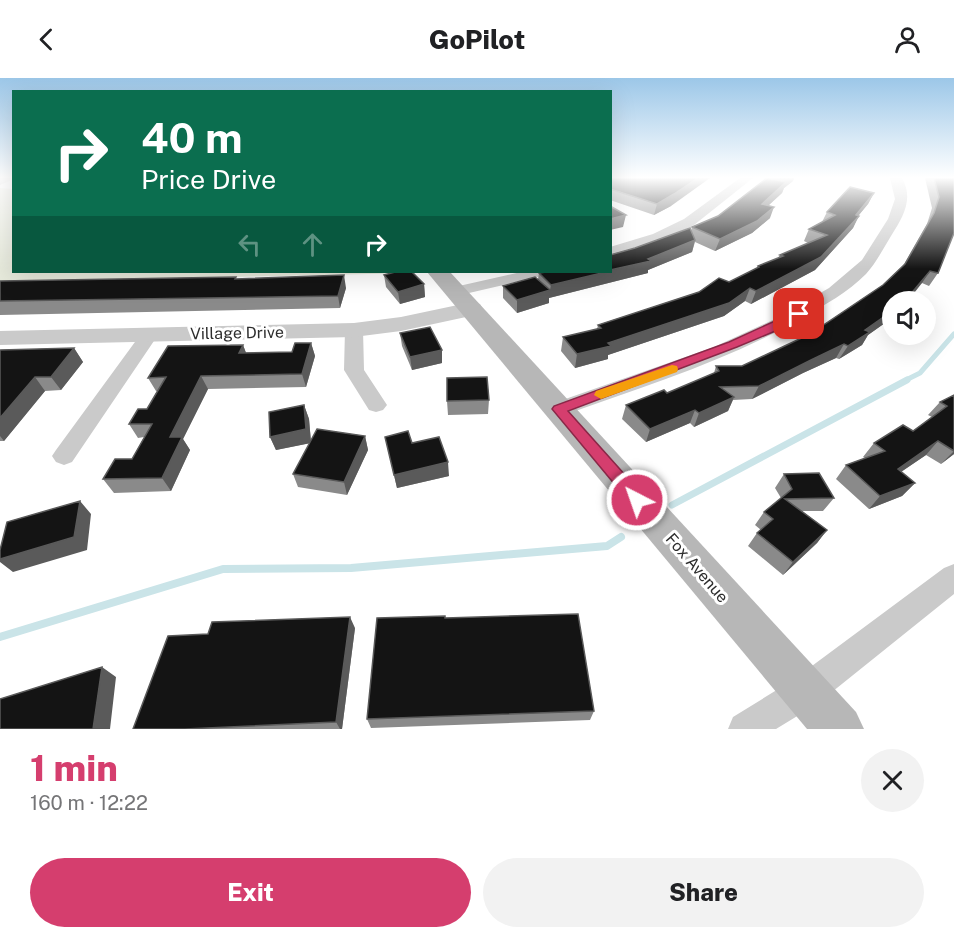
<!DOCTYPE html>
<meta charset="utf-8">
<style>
body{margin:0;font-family:"Public Sans",sans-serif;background:#f2f2f2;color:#202124;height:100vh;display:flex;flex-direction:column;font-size:22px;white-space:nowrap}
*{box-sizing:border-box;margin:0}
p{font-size:20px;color:#757577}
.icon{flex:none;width:33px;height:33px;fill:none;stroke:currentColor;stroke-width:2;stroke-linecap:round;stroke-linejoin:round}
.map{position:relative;height:651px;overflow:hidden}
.sheet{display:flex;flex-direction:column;background:#fff;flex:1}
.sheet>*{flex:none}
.guide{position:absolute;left:12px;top:12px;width:600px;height:183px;border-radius:0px;box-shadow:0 6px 24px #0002;background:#0b6e4f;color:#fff;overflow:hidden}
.tools{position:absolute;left:882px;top:213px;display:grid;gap:12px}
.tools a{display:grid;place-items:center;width:54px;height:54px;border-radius:50%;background:#fff;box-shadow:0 6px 24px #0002;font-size:30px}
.pin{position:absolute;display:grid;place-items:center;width:51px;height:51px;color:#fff;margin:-26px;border-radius:12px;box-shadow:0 3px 9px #0006}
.me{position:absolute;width:66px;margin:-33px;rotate:319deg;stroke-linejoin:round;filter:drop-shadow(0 0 4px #0008)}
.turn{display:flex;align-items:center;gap:21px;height:126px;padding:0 30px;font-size:27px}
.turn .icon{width:78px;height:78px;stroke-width:2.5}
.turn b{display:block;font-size:42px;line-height:51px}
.lanes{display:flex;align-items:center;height:57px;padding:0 30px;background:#0003;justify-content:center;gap:30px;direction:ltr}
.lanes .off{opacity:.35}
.round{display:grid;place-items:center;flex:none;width:63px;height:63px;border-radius:32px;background:#f2f2f2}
.head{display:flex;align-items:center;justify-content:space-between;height:102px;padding:0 30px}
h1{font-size:36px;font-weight:800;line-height:45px;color:#d53e6e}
.primary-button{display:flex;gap:12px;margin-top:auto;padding:12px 30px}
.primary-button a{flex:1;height:69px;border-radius:36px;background:#d53e6e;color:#fff;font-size:24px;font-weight:800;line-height:69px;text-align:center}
.primary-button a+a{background:#f2f2f2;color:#202124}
header{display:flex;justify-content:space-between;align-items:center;height:78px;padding:0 30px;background:#fff;font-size:27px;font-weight:800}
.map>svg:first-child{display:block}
.green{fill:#e7eadc}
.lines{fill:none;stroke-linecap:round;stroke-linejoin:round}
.stream-far2{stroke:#cae4e8;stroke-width:5}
.stream-far1{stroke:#cae4e8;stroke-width:7}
.stream{stroke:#cae4e8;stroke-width:8}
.minor{fill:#cacaca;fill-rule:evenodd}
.tertiary{fill:#cacaca;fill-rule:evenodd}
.secondary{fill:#b7b7b7;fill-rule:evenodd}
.wall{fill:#8a8a8a}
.shaded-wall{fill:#5a5a5a}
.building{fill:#141414;stroke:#5a5a5a;stroke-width:1.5}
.route{fill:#d53e6e;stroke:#8a2848;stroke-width:1.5}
.slow{fill:#f59e0b}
.labels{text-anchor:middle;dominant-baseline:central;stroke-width:6;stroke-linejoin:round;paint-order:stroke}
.street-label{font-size:16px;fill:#2d2d2d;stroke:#fff}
</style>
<header><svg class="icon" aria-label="back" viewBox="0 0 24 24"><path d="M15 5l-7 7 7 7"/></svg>GoPilot<svg class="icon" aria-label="person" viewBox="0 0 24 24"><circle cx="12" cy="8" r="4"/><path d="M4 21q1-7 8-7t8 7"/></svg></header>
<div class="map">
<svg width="954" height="651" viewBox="0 0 954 651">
<rect width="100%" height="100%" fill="#fff"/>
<!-- green -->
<path class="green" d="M0 110 13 111 14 194 415 195 0 204Z"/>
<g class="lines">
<!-- stream-far2 -->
<path class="stream-far2" d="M904 303 920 295 954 256"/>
<!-- stream-far1 -->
<path class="stream-far1" d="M672 427 907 302"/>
<!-- stream -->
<path class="stream" d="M0 559 223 491 351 490 607 468 621 459"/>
<!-- minor -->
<path class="minor" d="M0 100H14V101L0 107Z
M740 100H753L694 147 663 162 610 178V169L653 156 684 141Z
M890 100H902C914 121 903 139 891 158 883 171 876 185 866 196 848 214 825 227 802 240 729 282 646 308 567 336L559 338 551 336 548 331 551 326 714 269 777 240 829 210 862 182 888 141 895 121Z
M521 194H548L546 197 456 218 448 213 450 210Z
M354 247 360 248 363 252 364 292 387 327 383 332 376 334 369 332 344 292 345 252 348 248Z
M149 252 155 253 158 257 72 384 64 387 56 384 52 378 56 372 143 253Z
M954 486V516L817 626 776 651H728L733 639 793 602 944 490Z"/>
<!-- tertiary -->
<path class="tertiary" d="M472 224 480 226 483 231 480 236 401 253 354 259 0 267V253L354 245 401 239Z"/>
<!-- secondary -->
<path class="secondary" d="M427 194H450L856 634 864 651H807Z"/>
</g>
<!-- wall -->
<path class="wall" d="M610 100 671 128 654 137 610 122Z
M771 100H794L793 103 784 110 782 115 769 127 770 140 752 155 715 173 695 164 692 174 648 192V195L549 220V225L517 235 503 220V208L538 201 539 195 635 170 691 153 692 149 718 138Z
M925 100H954L938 195 929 208 922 205 892 224V240L868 257 862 267 839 281 836 280 803 295 752 321 733 322 728 333 694 349 690 345 646 364 622 341 626 327 667 315 714 295 716 288H742L810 256 883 207 903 188 927 146 932 130Z
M874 115 868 126 858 138 853 150 815 192 751 226 745 223 724 238 608 277V281L575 290 561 273 563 259 597 251 598 247 729 204 757 190 758 188 778 180 780 177 808 165 804 163 809 151 822 144 827 134Z
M384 197 424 206 425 219 400 226 386 209Z
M237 201 346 210 340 230 0 237V203Z
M400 255 442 285 412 292 402 268Z
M311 265 315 278 306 309 208 311 183 361 190 372 171 413 114 415 103 401 132 381 144 359 138 360 129 346 147 331 157 313H156L148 300 243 267 246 275 292 274Z
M74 270 83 284 61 312 45 313 4 363H0V272Z
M954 317V376L941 386 926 377 901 394 915 405 902 418 869 431 836 401 846 387 865 380 863 379 874 365 913 353 932 339 928 337 940 324Z
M489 322 488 336 448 337 447 323Z
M304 327 309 341 311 363 365 358 368 372 347 417 298 409 293 396 310 365 276 372 270 359Z
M385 359 412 365 449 398 397 410Z
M784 396 834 420 823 433H802L827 452 817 465 783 497 748 468 757 455 761 452 755 447 764 434 781 420 775 410Z
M445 540 594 633 590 642 371 650 367 641Z
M355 550 342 651H133Z"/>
<!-- shaded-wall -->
<path class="shaded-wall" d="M698 100H710L671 128 654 137 657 126Z
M788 100H794L793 103 784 110 782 115 758 137 762 126 783 107 785 102Z
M874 115 868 126 854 143 859 138 853 150 815 192 751 226 756 213 856 137Z
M774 129 770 140 752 155 715 173 720 161Z
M626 137 623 149 610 152V141Z
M695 162 692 174 648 192V195L549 220V225L517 235V222L550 212 551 207 606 194H610V192L648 181Z
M930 193 922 205 907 224H904Z
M344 197 346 210 340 230 338 218Z
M424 206 425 219 400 226 398 214Z
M750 210 745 223 724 238 608 277V281L575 290 577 276 608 265Z
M892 233V240L868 257 862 267 839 281 848 268 865 252Z
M311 265 315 278 306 309 302 296Z
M844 266 836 280 803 295 752 321 759 308 811 282Z
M243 267 248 280 239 275Z
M74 270 83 284 61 312 51 299Z
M442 272V285L412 292 410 279Z
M201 298 208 311 183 361 190 372 171 413 162 400 170 359Z
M35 299 45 313 4 363 0 358V340Z
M734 319 728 333 694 349 699 335Z
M304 327 309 341 311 365 276 372 270 359Z
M695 332 690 345 646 364 650 351Z
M365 358 368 372 347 417 344 404Z
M938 363 926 377 886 404 898 391Z
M954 373V376L941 386Z
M448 384 449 398 397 410 394 397Z
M915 405 902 418 869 431 880 418Z
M80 423 91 436 87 472 13 494 0 484V481Z
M827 452 817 465 783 497 793 484Z
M350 539 355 550 342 651H340L336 644Z
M102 589 116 599 110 651H93Z"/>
<!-- building -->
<path class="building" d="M610 100H698L674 116 657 126 610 111Z
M767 100 786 104 762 126 774 129 757 143 720 161 692 149 718 138Z
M776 100H788L785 102Z
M934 100H954V155L938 195 930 193 904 224H892V233L865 252 870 254 848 268 844 266 811 282 759 308 720 309 734 319 699 335 695 332 650 351 626 327 664 312 667 315 719 293 716 288H742L810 256 883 207 905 186 934 135 939 119Z
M850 109 874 115 856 137 859 138 821 179 756 213 750 210 729 225 608 265 611 268 577 276 563 259 601 250 598 247 699 214 719 200 729 204 759 189 758 188 783 178 780 177 827 157 809 151 835 137 827 134Z
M610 128 626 137 610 141Z
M690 150 695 162 648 181 651 183 610 192V177L635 170Z
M395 194H412L424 206 398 214 384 197Z
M546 194H606L551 207 539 195Z
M344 197 338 218 0 223V203L236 199 235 201Z
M535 199 550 212 517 222 503 208Z
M430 249 442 272 410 279 400 255Z
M295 265H311L302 296 201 298 170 359H182L162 400 103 401 115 381H132L152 346H129L138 331H147L166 299 148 300 168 268 243 267 239 275 292 274Z
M74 270 51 299H35L0 340V272Z
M487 299 489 322 447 323V300Z
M954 317V373L938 363 898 391 915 405 880 418 846 387 885 373 874 365 903 347 913 353 947 328 940 324Z
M304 327 306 351 270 359 269 334Z
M317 351 365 358 344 404 293 396Z
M408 353 412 365 439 359 448 384 394 397 385 359Z
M819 395 834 420 785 421 827 452 793 484 757 455 773 441 764 434 792 411 784 396Z
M80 423 74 459 0 481V472L7 444Z
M578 536 594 633 367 641 377 540 445 538V540Z
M350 539 336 644 185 651H133L168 558 208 556 212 544Z
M102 589 93 651H0V621Z"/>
<!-- sky -->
<linearGradient id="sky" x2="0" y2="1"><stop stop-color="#9cc7e8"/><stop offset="0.52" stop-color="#fff"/><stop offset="1" stop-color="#fff" stop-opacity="0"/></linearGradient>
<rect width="954" height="191" fill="url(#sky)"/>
<!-- route -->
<path class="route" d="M799 232 803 233V238L785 249 737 269 568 333 643 417 645 422 643 426 637 428 631 426 552 331 554 328 729 264Z"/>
<!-- slow -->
<path class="slow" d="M672 287 677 288 678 291 677 294 601 321 594 317 596 313Z"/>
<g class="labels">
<!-- street labels -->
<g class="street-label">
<text transform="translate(237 255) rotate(-1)">Village Drive</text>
<text transform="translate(697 490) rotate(49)">Fox Avenue</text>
</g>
</g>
</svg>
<div class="tools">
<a><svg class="icon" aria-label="sound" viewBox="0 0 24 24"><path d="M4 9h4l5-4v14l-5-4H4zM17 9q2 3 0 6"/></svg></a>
</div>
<div class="pin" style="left:799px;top:236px;background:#d93025"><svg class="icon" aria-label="arrive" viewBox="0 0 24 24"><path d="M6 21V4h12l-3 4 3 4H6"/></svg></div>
<svg class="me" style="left:637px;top:422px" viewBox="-20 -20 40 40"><circle r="17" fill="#d53e6e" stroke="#fff" stroke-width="3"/><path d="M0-11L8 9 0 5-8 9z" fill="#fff"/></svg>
<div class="guide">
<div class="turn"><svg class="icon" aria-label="right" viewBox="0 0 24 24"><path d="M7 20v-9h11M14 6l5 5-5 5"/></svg><div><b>40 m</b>Price Drive</div></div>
<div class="lanes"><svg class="icon off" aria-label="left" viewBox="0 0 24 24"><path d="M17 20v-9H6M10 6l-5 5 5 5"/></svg><svg class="icon off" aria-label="ahead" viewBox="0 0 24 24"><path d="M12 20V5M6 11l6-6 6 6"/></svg><svg class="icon" aria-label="right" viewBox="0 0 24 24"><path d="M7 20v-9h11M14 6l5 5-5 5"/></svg></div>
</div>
</div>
<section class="sheet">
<div class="head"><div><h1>1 min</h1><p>160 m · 12:22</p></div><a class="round"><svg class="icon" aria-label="close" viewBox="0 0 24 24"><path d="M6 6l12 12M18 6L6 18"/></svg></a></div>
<div class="primary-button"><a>Exit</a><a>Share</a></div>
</section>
